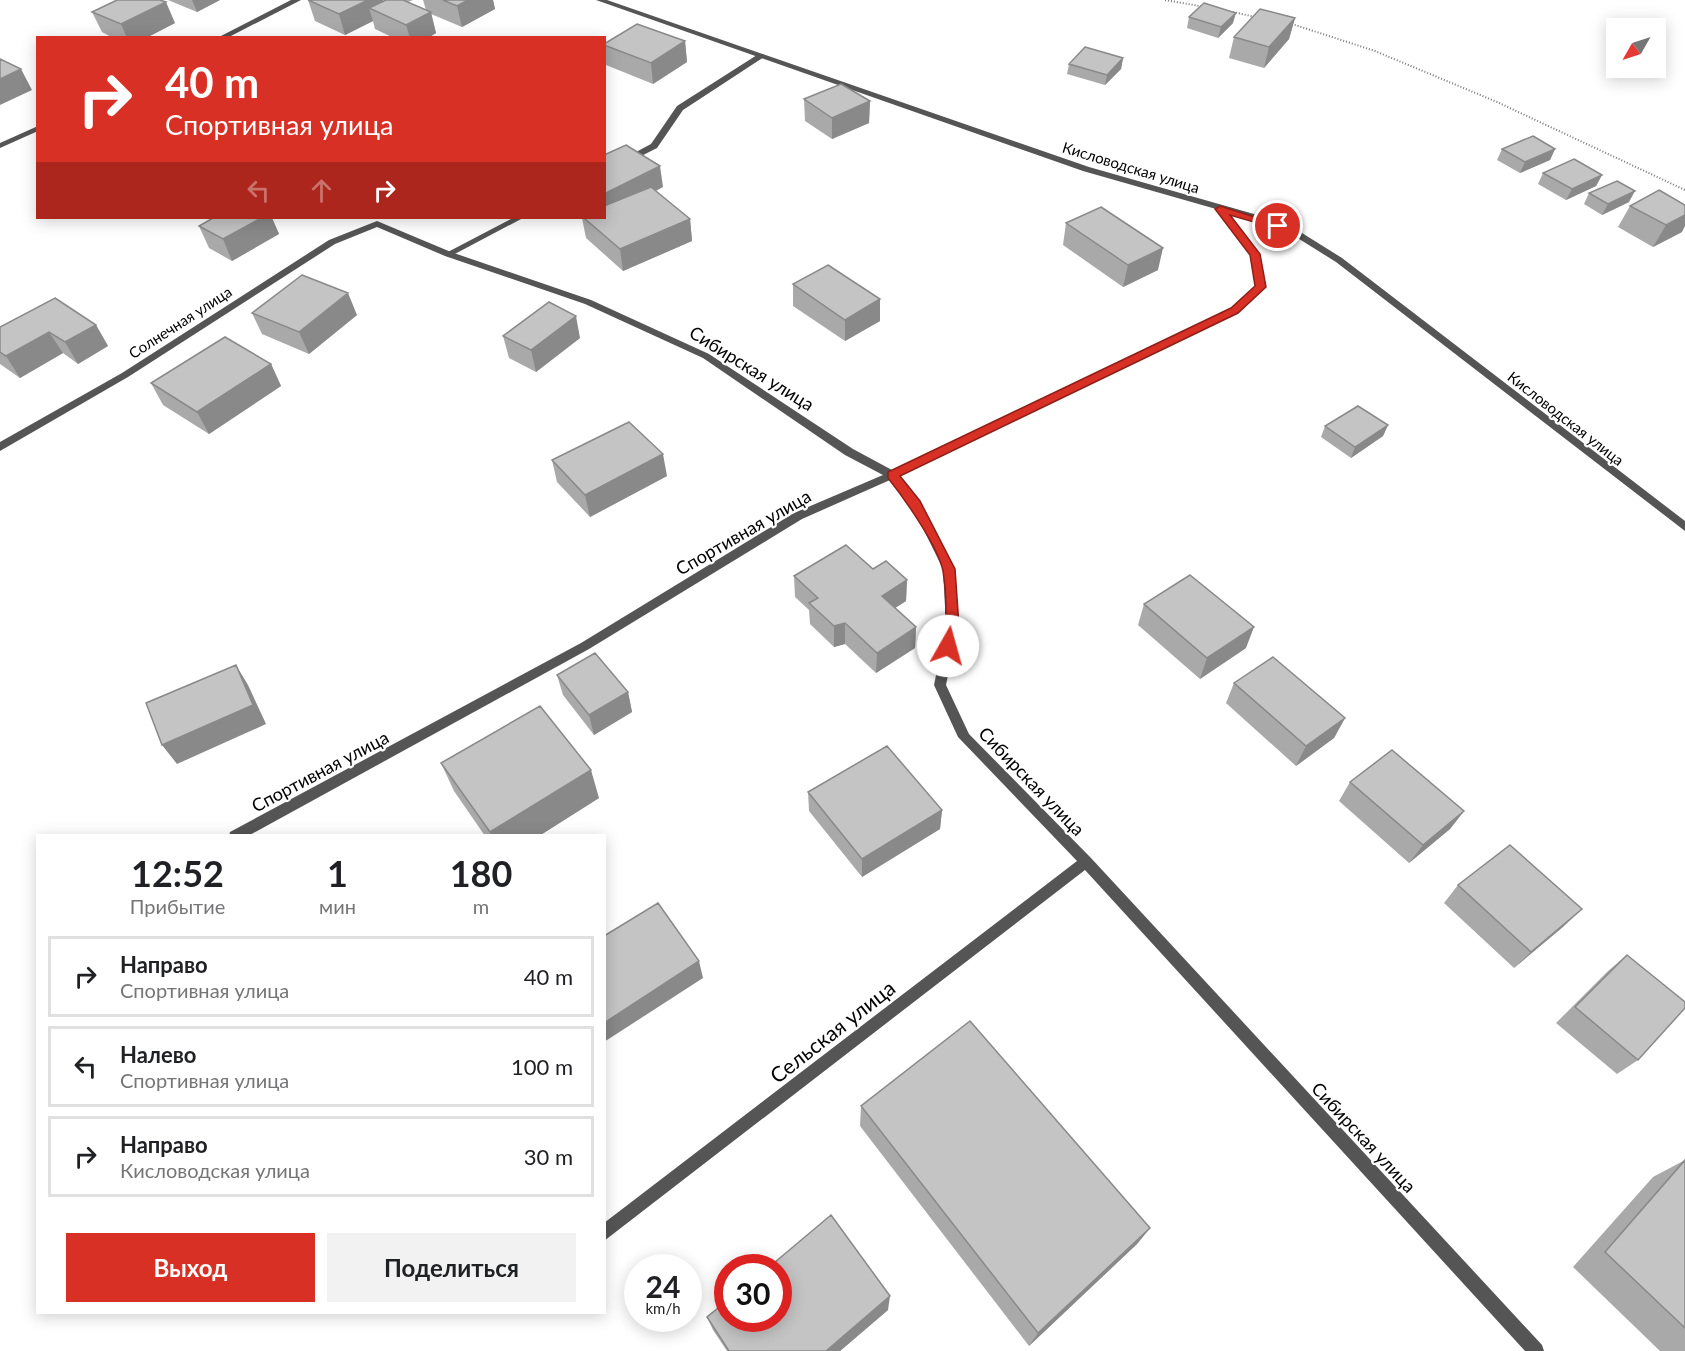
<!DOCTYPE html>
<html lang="ru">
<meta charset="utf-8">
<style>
body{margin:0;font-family:Lato,sans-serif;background:#f2f2f2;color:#202124;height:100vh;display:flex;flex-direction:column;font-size:22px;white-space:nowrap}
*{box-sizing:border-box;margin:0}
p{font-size:20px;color:#757577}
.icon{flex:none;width:33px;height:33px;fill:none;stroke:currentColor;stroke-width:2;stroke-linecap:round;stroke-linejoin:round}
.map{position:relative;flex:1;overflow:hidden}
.drawer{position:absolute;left:36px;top:834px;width:570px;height:480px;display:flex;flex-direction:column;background:#fff;border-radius:0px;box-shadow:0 3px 15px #0003}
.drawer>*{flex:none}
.banner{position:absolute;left:36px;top:36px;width:570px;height:183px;border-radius:0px;box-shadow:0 3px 15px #0003;background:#d93025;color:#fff;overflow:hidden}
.needle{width:39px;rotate:231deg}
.controls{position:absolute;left:1606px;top:18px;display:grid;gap:12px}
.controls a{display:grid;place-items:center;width:60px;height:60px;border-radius:0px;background:#fff;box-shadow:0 3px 15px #0003;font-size:30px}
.speed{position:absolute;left:624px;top:1254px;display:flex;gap:12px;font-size:30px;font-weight:700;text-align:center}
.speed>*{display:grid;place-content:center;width:78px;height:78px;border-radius:50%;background:#fff;box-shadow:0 3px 15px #0003;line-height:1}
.speed small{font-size:15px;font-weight:400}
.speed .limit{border:9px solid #d22;background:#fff;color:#111}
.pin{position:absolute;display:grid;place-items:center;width:51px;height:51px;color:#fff;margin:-26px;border:3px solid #fff;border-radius:50%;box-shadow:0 2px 6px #0007}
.me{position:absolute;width:66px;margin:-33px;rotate:7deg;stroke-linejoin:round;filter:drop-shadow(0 0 4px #0008)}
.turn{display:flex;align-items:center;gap:21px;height:126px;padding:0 30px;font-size:27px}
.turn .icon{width:78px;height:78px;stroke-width:2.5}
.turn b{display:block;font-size:42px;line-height:51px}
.lanes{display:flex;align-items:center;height:57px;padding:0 30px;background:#0003;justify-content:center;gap:30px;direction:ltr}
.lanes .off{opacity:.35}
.eta{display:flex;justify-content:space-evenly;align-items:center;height:102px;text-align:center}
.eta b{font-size:36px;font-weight:700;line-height:42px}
.action{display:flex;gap:12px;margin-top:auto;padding:12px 30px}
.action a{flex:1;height:69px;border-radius:0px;background:#d93025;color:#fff;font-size:24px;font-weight:700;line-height:69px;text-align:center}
.action a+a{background:#f2f2f2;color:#202124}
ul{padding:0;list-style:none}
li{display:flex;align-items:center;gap:18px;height:81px;margin:0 12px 9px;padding:0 18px;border:3px solid #e0e0e0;border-radius:0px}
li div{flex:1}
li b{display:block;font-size:22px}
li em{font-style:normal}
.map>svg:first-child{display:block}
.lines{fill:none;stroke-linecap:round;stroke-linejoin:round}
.path{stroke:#777;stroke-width:2;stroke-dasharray:1 2;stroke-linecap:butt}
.lane{fill:#555;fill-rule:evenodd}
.street{fill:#555;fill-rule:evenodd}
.wall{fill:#a9a9a9}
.shaded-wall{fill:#898989}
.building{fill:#c4c4c4;stroke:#898989;stroke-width:1.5}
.route{fill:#d93025;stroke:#8d1f18;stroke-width:1.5}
.labels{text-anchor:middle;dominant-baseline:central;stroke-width:4.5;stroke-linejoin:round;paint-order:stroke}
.far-street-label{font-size:15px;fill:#000;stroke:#fff}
.street-label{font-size:18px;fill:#000;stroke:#fff}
.near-street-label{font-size:21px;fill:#000;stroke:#fff}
</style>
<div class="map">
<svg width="1685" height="1351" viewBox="0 0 1685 1351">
<rect width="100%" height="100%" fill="#fff"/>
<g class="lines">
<!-- path -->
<path class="path" d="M1165 0 1205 7
M1233 12 1255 17
M1289 23 1375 51 1497 102 1685 190"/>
<!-- lane -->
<path class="lane" d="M757 55 764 57 683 110 657 148 604 175V169L651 144 677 106Z
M513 218H523L451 256 448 257 444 254Z"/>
<!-- street -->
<path class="street" d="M291 0H301L227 38H217Z
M596 0H607L1089 167 1261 216 1302 233 1342 258 1685 521V531L1336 262 1296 237 1255 220 1227 212 1259 254 1265 287 1237 313 899 476 920 501 955 569 958 626 946 685 969 734 1091 858 1542 1345 1544 1351H1525L1085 870 604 1241V1223L1077 861 958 737 934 685 946 626 943 569 912 506 890 480 802 519 589 649 248 836H229L230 832 581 643 794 513 883 475 845 455 703 358 585 304 445 256 377 227 335 244 128 377 0 451V442L122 373 329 240 377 221 451 252 591 300 709 354 853 449 892 470 1231 309 1255 286 1251 254 1216 209 1083 171Z
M38 126V131L0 148V143Z"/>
</g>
<!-- wall -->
<path class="wall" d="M168 0H220L197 12Z
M308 0H383V1L386 0H413L408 2 426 10 423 0H493L495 9 462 27 431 14 436 33 428 38H394L375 29 373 21 345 35 315 21Z
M92 12 175 23 146 38H113L102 32Z
M1189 17 1233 23 1218 38 1187 28Z
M1295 18 1289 39 1264 68 1229 58 1234 37Z
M685 41 687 62 653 84 606 65 604 52V44Z
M1123 58 1121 69 1105 85 1067 74 1069 64Z
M804 99 870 101 869 123 832 139 805 121Z
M1502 149H1555L1550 160 1520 173 1497 160Z
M1543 173 1602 175 1596 186 1566 200 1538 184Z
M663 187 656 191 690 219 692 241 623 271 586 238 582 218H604Z
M1589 193 1629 202 1602 215 1584 204Z
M1630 206 1682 232 1653 247 1618 227Z
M213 218H272L279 234 232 261 209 248 199 226Z
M1066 223 1158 270 1123 287 1063 245Z
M793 284 880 321 845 341 793 306Z
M252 313 357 315 309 354 262 334Z
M96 325 108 346 78 364 63 353 20 378 0 364V327Z
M503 336 580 338 536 372 509 358Z
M271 364 281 386 209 434 163 405 151 383Z
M1388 425 1383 436 1351 458 1321 437 1325 426Z
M552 460 667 476 590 517 557 482Z
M873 569 907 580 906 601 895 608 916 627 915 648 876 673 845 644 834 647 810 624 809 610 795 597 794 576Z
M1144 604 1246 648 1200 679 1138 625Z
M557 675 628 692 632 712 594 735 563 695Z
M1234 683 1345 718 1334 738 1296 766 1226 703Z
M441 763 599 798 539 836H485L454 791Z
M1350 782 1464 811 1450 829 1409 863 1339 801Z
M808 792 942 810 940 829 862 877 809 811Z
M1458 885 1564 926 1514 968 1444 903Z
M1627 955 1638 1060 1617 1074 1556 1023 1608 971Z
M861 1106 1150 1228 1137 1244 1029 1346 860 1126Z
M1685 1160V1351H1660L1573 1267 1653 1177Z
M888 1310 840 1351H727L713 1330 707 1317Z"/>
<!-- shaded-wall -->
<path class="shaded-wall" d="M192 0H220L197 12Z
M368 0H383L387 15 369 8 373 21 345 35 339 14Z
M468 0H493L495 9 462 27 457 6Z
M166 2 175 23 146 38H127L121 24Z
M431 12 436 33 428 38H410L406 25Z
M1236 13 1233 23 1218 38 1221 27Z
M1295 18 1289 39 1264 68 1269 47Z
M685 41 687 62 653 84 651 63Z
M1123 58 1121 69 1105 85 1107 75Z
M21 69 32 90 0 105V79Z
M870 101 869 123 832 139V118Z
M1555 149 1550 160 1520 173 1525 162Z
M660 166 663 187 599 221 604 218V194Z
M1602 175 1596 186 1566 200 1572 189Z
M1635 191 1629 202 1602 215 1608 204Z
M1685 215V226L1682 232 1653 247 1666 225Z
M261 218H272L279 234 232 261 223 239Z
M690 219 692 241 623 271 620 249Z
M1163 248 1158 270 1123 287 1128 265Z
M348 293 357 315 309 354 299 332Z
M880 299V321L845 341V320Z
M576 316 580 338 536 372 531 350Z
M96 325 108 346 78 364 65 342Z
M49 332 63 353 20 378 6 356Z
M271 364 281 386 209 434 197 412Z
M1388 425 1383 436 1351 458 1355 447Z
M663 454 667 476 590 517 585 495Z
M907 580 906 601 881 617 882 596Z
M845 623V644L834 647V626Z
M916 627 915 648 876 673 877 653Z
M1254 627 1246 648 1200 679 1207 658Z
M236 665 248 685 266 724 177 764 162 745Z
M628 692 632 712 594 735 589 715Z
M1345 718 1334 738 1296 766 1306 746Z
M591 770 599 798 539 836H491L490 832Z
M942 810 940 829 862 877V859Z
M1464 811 1450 829 1409 863 1423 845Z
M1582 909 1564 926 1514 968 1531 952Z
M699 961 703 978 604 1042V1023Z
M1150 1228 1137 1244 1029 1346 1038 1333Z
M890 1296 888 1310 840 1351H826Z"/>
<!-- building -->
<path class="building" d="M117 0H160L166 2 121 24 92 12Z
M308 0H368L339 14Z
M386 0H403L431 12 406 25 369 8Z
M443 0H468L457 6Z
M1204 3 1236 13 1221 27 1189 17Z
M1260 9 1295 18 1269 47 1234 37Z
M637 24 685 41 651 63 604 45V44Z
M1085 47 1123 58 1107 75 1069 64Z
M0 59 21 69 0 79Z
M841 84 870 101 832 118 804 99Z
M1533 136 1555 149 1525 162 1502 149Z
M626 145 660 166 604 194V155Z
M1574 159 1602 175 1572 189 1543 173Z
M1617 181 1635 191 1608 204 1589 193Z
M651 187 690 219 620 249 584 218H604V206Z
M1659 190 1685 205V215L1666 225 1630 206Z
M1101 207 1163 248 1128 265 1066 223Z
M213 218H261L223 239 199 226Z
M828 265 880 299 845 320 793 284Z
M302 275 348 293 299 332 252 313Z
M55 298 96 325 65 342 49 332 6 356 0 352V327Z
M549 302 576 316 531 350 503 336Z
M225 337 271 364 197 412 151 383Z
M1358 406 1388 425 1355 447 1325 426Z
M629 422 663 454 585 495 552 460Z
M846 545 873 569 886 561 907 580 882 596 916 627 877 653 845 623 834 626 809 603 818 598 794 576Z
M1190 575 1254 627 1207 658 1144 604Z
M595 653 628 692 589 715 557 675Z
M1273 657 1345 718 1306 746 1234 683Z
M236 665 253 705 162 745 146 703Z
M540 706 591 770 490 832 441 763Z
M887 746 942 810 862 859 808 792Z
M1392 750 1464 811 1423 845 1350 782Z
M1510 845 1582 909 1531 952 1458 885Z
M658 903 699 961 604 1023V936Z
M1627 955 1685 1002V1008L1638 1060 1575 1007Z
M970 1021 1150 1228 1038 1333 861 1106Z
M1685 1160V1328L1605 1252Z
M831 1215 890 1296 826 1351H729L707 1317 728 1300V1318H778V1268H768Z"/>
<!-- route -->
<path class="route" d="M1220 206 1283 226 1278 229 1230 215 1260 254 1266 287 1238 313 900 476 920 501 955 569 959 626 953 650H943L941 646C947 623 947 595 943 571 938 546 904 498 888 478V472L1231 308 1255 286 1250 255 1215 209Z"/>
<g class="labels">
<!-- far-street labels -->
<g class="far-street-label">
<text transform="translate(1131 167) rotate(17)">Кисловодская улица</text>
<text transform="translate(180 322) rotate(-33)">Солнечная улица</text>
<text transform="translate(1566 418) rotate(38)">Кисловодская улица</text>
</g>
<!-- street labels -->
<g class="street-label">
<text transform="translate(752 368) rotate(32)">Сибирская улица</text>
<text transform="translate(743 532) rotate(-30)">Спортивная улица</text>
<text transform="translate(320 771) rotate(-28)">Спортивная улица</text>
<text transform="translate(1032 781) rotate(46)">Сибирская улица</text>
<text transform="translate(1364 1137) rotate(47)">Сибирская улица</text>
</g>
<!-- near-street labels -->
<g class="near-street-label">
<text transform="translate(832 1031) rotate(-38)">Сельская улица</text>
</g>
</g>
</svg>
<div class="controls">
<a><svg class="needle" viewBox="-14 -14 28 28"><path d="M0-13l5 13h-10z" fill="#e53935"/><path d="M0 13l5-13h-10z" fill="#757577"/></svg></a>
</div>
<div class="speed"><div>24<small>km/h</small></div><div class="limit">30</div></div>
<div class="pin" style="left:1278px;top:226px;background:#d93025"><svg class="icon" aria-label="arrive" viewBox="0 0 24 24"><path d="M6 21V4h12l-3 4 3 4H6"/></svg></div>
<svg class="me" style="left:948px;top:646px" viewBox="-20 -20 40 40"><circle r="19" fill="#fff"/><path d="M0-13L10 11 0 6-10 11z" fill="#d93025"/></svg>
<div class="banner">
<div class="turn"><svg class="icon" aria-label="right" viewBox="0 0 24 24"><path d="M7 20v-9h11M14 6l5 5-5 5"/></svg><div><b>40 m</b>Спортивная улица</div></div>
<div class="lanes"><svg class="icon off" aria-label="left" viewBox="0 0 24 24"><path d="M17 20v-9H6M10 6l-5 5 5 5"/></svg><svg class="icon off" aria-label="ahead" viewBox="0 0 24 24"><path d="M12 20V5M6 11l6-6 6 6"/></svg><svg class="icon" aria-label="right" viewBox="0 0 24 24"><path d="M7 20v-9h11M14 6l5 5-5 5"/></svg></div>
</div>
<section class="drawer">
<div class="eta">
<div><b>12:52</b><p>Прибытие</p></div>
<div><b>1</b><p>мин</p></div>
<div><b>180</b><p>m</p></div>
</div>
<ul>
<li><svg class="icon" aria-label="right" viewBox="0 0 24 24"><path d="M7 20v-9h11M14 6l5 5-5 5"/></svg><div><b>Направо</b><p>Спортивная улица</p></div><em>40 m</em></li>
<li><svg class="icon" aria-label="left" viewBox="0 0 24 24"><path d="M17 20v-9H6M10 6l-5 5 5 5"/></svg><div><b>Налево</b><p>Спортивная улица</p></div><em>100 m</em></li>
<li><svg class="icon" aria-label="right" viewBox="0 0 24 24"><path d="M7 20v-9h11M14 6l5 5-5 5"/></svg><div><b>Направо</b><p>Кисловодская улица</p></div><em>30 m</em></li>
</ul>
<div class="action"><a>Выход</a><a>Поделиться</a></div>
</section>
</div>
